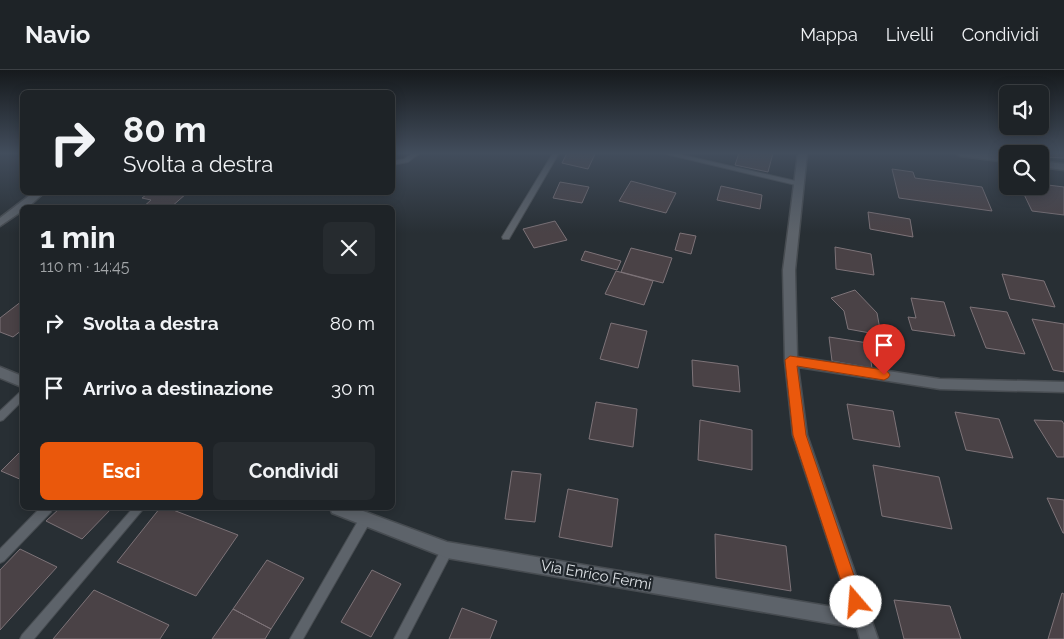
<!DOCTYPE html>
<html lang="it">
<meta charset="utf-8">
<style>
body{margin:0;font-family:Raleway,sans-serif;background:#262b2f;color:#f1f3f6;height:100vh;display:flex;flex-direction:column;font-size:19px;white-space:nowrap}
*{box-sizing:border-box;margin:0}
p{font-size:16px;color:#a1a4a7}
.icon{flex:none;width:28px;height:28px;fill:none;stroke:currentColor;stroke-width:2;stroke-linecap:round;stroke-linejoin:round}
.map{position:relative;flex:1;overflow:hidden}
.panel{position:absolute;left:20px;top:135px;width:375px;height:305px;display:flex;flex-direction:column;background:#1e2327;border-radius:8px;box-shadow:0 2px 12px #0003,0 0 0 1px #3c4044}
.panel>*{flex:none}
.guide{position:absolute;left:20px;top:20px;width:375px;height:105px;border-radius:8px;box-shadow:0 2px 12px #0003,0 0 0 1px #3c4044;background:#1e2327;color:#f1f3f6;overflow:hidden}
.tools{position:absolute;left:999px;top:15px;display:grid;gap:10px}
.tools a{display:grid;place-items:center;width:50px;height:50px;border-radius:8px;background:#1e2327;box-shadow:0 2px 12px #0003,0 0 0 1px #3c4044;font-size:25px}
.pin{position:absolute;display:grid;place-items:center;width:42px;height:42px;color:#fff;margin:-51px -21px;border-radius:50% 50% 50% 0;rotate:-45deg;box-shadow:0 0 5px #0007}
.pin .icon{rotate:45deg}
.me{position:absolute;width:55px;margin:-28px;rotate:342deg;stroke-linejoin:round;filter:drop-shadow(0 0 4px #0008)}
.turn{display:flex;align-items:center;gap:18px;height:105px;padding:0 20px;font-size:22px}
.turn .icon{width:65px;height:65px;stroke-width:2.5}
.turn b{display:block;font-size:35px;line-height:42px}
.round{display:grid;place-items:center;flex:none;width:52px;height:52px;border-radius:8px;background:#262b2f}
.head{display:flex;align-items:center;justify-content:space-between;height:85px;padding:0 20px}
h1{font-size:30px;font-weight:700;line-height:38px}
.primary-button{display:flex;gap:10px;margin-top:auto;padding:10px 20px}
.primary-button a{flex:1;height:58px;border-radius:8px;background:#ea580c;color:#fff;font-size:20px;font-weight:700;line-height:58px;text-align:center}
.primary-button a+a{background:#262b2f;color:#f1f3f6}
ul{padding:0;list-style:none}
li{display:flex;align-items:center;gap:15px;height:65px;padding:0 20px}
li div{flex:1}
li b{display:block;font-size:19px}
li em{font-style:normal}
header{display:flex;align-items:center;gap:30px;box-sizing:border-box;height:70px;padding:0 25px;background:#1e2327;border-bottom:1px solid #3c4044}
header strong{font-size:24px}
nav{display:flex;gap:28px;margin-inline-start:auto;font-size:18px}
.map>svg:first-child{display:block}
.building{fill:#4a4246;stroke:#7d7378}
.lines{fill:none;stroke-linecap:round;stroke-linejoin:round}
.lane-casing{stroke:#474c51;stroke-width:2}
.street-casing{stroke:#474c51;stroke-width:3}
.lane{fill:#5d636a;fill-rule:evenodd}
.street{fill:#5d636a;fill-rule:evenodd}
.route{fill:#ea580c;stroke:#983908}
.labels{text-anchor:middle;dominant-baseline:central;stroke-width:4.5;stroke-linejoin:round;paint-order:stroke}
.near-street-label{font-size:15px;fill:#e0e4e8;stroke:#1f252a}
</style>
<header>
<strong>Navio</strong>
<nav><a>Mappa</a><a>Livelli</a><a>Condividi</a></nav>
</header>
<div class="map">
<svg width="1064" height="569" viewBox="0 0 1064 569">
<rect width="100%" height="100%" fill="#282f34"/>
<!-- building -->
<path class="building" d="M567 83H591L595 84 588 99 562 93Z
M739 83H773L768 102 735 95Z
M1029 83H1064V88L1040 87V84Z
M892 99 913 102 915 108 982 117 992 141 899 128Z
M631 111 676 123 666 143 619 131Z
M560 112 589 117 582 133 553 128Z
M1040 114 1064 117V145L1032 141 1020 116H1040Z
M721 116 762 125 760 139 717 130Z
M150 122H184L187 123 170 138H142L151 130 142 128Z
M868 142 910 149 913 167 870 159Z
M555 151 567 170 534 178 523 159Z
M680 163 696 166 691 184 675 180Z
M835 177 871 184 874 205 836 199Z
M631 178 672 188 663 213 621 202Z
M585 181 621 191 617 200 581 190Z
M616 201 653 211 644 235 605 224Z
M1002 204 1044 211 1055 237 1010 229Z
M855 220 877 243 881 265 848 259 844 241 831 228Z
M911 228 944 232 955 266 912 260 908 247 916 248Z
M22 231V260L13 267 0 262V248Z
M970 237 1007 242 1025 284 986 278Z
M1032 249 1064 254V302L1053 300Z
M611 253 647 261 638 298 600 289Z
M829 267 868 273 872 298 832 291Z
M692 290 738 296 740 322 693 316Z
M596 332 637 339 633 377 589 369Z
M847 334 893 341 900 377 853 369Z
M955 342 999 349 1013 388 966 380Z
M700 350 752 360V400L698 390Z
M1034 350 1062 351 1064 354V387H1057Z
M22 380V410L1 401Z
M873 395 939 407 952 459 882 446Z
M512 401 541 404 535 452 505 449Z
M568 419 618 429 612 477 559 467Z
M1047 428 1064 430V463H1063Z
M60 438H112L82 469 46 451Z
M160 438H168L238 465 196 526 117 492Z
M715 464 786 476 791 521 716 508Z
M20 479 57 497 0 560V500Z
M267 490 304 508 271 559 233 539Z
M372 500 401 514 371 567 341 552Z
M94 520 169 555 160 569H53Z
M1062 523 1064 524V569H1048Z
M894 530 950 536 961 569H904Z
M462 538 497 551 490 569H449Z
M233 539 271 559 265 569H212Z"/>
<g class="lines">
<defs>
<path id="lane" d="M413 83H420L408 92 392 95V91L404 89Z
M553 83H559L509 169H503L502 167Z
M662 83H674L800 112 803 114 800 116Z
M22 322V331L3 350 0 351V341L19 323Z
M40 438H52L51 442 4 491 0 493V479Z
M133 438H144L34 569H20L22 565Z
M366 443 370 444 371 448 370 452 303 569H290L362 444Z
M447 475 451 476 453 480 451 484 407 569H394L443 476Z"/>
<path id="street" d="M798 83H807L795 200 797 287 940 309 1064 312V322L940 319 798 297 807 365 878 569H860L857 558 447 488 332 443 330 438H355L447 472 851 540 793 365 785 291 783 200Z
M956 83H982L1008 86V92L960 86Z
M1040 91 1064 94V100L1040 97Z
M34 122H45L27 138H22V141L0 156V148Z
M0 297 22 306V317L0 308Z"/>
</defs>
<!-- lane casing -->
<use href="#lane" class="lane-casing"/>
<!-- street casing -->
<use href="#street" class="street-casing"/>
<!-- lane -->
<use href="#lane" class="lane"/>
<!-- street -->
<use href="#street" class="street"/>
</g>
<!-- sky -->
<linearGradient id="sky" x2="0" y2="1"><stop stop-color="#161a1d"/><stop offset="0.51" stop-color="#424d5c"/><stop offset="1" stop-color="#424d5c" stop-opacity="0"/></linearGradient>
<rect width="1064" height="163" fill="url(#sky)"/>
<!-- route -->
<path class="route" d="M790 286 884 300 888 302 890 305 888 308 884 310 797 296 806 365 863 532 861 537 856 539 850 537 848 532 793 365 785 290Z"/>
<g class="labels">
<!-- near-street labels -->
<g class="near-street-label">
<text transform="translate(596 505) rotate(10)">Via Enrico Fermi</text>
</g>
</g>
</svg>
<div class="tools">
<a><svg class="icon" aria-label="sound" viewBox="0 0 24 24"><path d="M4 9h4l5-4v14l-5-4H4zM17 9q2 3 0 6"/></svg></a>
<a><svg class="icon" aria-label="search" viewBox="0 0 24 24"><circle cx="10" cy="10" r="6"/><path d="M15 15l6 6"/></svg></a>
</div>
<div class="pin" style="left:884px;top:305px;background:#d93025"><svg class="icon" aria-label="arrive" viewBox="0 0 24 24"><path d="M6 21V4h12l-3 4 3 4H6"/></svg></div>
<svg class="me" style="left:856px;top:532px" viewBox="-20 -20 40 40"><circle r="19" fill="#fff"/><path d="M0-13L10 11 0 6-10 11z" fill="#ea580c"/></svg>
<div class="guide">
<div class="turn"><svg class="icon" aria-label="right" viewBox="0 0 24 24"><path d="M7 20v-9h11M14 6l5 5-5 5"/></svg><div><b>80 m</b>Svolta a destra</div></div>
</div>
<section class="panel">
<div class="head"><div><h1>1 min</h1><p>110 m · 14:45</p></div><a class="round"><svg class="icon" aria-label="close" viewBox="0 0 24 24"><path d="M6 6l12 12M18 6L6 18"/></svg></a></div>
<ul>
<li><svg class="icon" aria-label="right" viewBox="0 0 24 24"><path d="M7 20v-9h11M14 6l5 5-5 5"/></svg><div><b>Svolta a destra</b></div><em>80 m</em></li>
<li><svg class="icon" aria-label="arrive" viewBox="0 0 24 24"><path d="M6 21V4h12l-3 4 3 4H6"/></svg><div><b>Arrivo a destinazione</b></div><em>30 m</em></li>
</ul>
<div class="primary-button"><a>Esci</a><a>Condividi</a></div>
</section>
</div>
